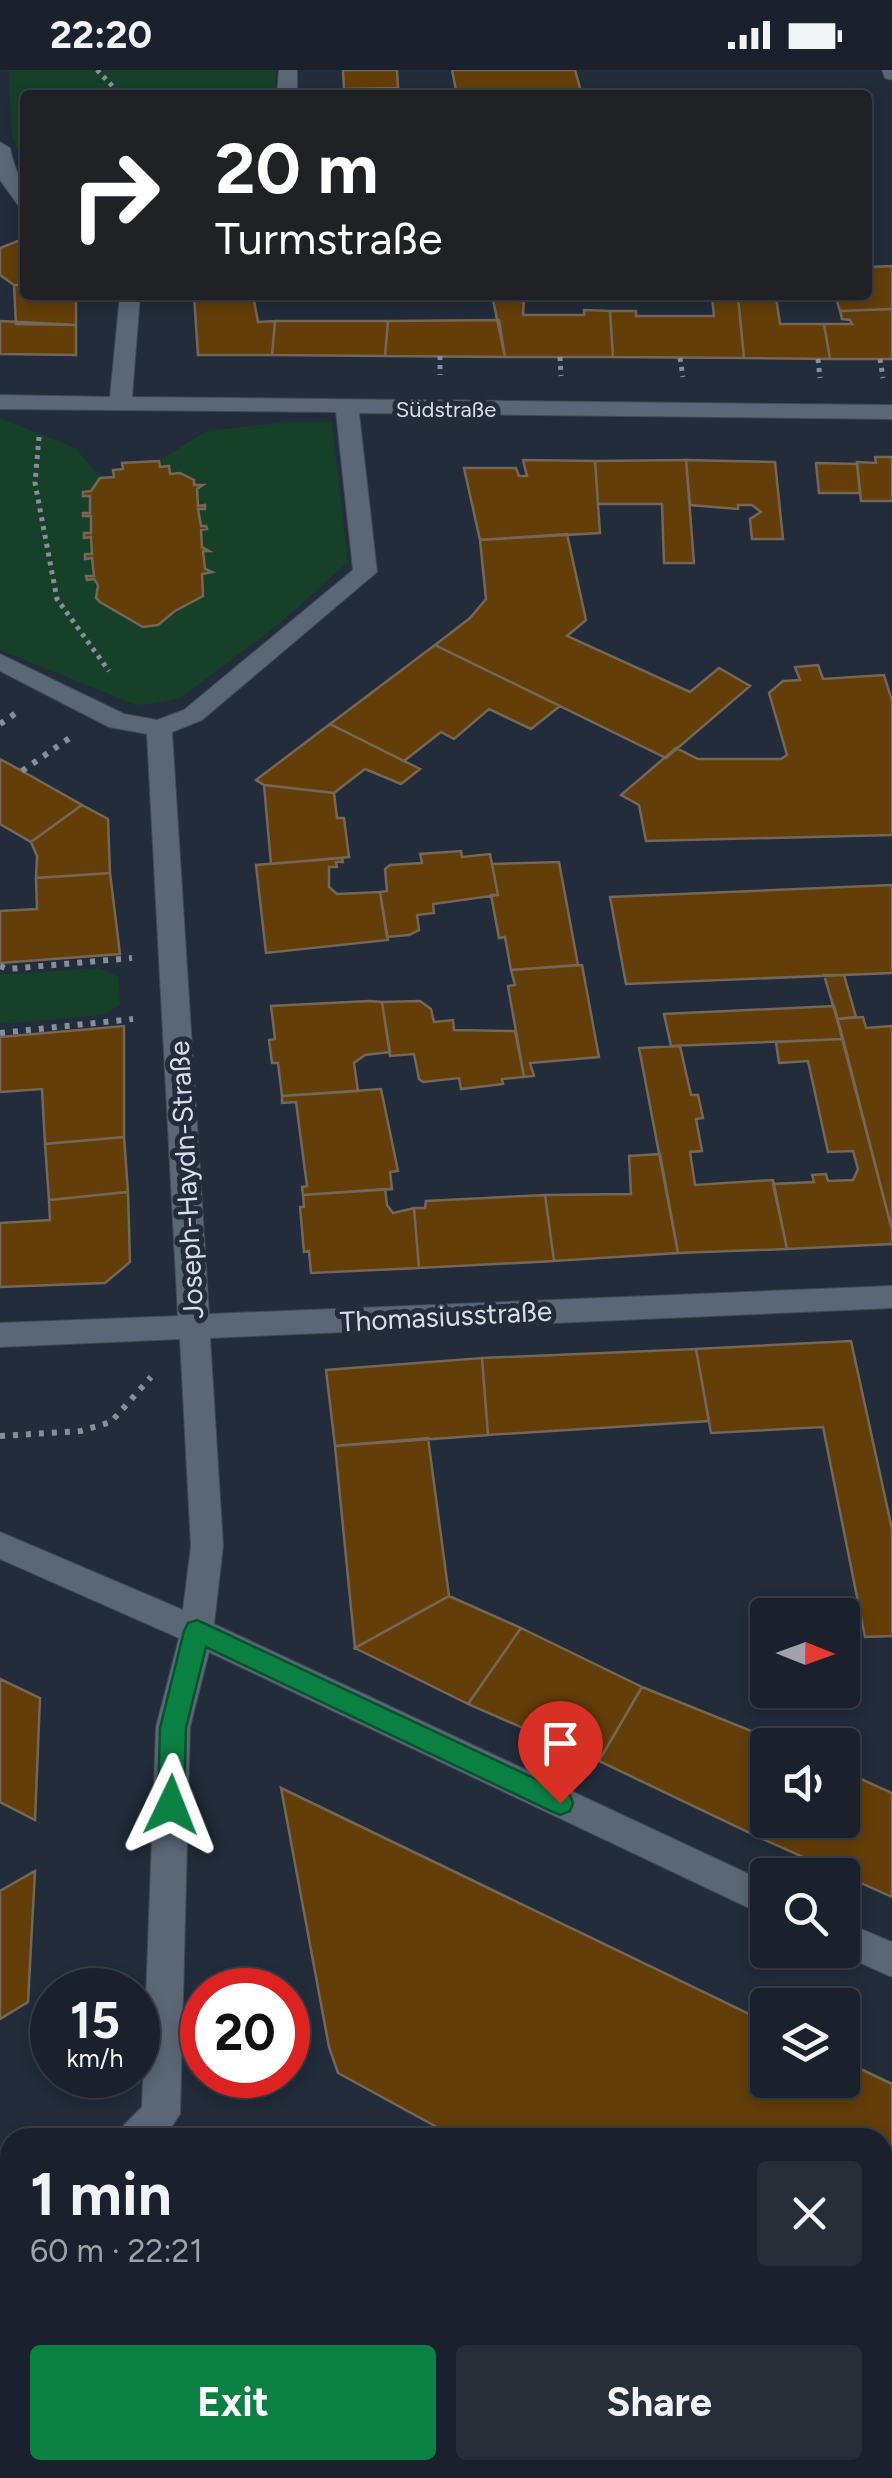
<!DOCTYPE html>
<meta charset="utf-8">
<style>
body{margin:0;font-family:Figtree,sans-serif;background:#272e38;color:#f1f3f6;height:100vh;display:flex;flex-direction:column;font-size:38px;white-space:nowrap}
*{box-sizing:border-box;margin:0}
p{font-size:32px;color:#9fa3a9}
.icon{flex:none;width:55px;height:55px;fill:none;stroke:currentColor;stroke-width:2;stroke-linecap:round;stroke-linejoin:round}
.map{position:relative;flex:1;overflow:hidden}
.side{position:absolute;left:0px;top:2058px;width:892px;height:352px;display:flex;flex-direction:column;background:#1a212c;border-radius:30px 30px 0 0;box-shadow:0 5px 15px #0003,0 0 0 2px #383e48}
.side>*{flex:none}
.banner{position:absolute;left:20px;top:20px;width:852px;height:210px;border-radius:10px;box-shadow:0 5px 15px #0003,0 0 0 2px #383e48;background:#202124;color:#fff;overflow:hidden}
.needle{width:65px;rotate:91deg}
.buttons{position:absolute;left:750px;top:1528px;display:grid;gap:20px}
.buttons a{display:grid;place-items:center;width:110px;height:110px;border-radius:10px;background:#1a212c;box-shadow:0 5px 15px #0003,0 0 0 2px #383e48;font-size:50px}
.speed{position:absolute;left:30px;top:1898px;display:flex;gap:20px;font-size:50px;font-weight:700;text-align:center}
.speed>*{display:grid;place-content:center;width:130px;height:130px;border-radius:50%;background:#1a212c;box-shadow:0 5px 15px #0003,0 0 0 2px #383e48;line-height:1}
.speed small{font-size:25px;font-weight:400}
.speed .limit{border:15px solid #d22;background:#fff;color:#111}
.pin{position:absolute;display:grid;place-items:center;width:85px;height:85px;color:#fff;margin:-102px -42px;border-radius:50% 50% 50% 0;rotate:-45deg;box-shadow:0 0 10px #0007}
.pin .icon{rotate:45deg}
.me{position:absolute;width:110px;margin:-55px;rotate:2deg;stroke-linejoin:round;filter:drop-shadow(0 0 8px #0008)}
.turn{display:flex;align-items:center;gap:35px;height:210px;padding:0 30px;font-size:45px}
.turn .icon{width:130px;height:130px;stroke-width:2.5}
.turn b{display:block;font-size:70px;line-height:85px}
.round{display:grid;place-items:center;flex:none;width:105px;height:105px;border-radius:10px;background:#272e38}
.head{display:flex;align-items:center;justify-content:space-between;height:170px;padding:0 30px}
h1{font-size:60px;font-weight:700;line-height:75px}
.action{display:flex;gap:20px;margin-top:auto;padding:20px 30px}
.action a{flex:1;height:115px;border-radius:10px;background:#0b8043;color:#fff;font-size:40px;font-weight:700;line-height:115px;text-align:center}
.action a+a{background:#272e38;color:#f1f3f6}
.status{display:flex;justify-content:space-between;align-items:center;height:70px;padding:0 50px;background:#1a212c;direction:ltr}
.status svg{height:28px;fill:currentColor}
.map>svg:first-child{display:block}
.green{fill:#174028}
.building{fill:#633e09;stroke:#756757;stroke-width:2.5}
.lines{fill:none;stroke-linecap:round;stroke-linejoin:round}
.minor-casing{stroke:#414955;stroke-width:2}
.path-far2{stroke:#868e9a;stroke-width:5;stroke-dasharray:4 5;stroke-linecap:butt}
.path-far1{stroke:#868e9a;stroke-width:6;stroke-dasharray:5 8;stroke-linecap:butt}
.path{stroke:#868e9a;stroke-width:8;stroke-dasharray:6 9;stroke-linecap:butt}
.minor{fill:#5b6777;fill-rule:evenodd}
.route{fill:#0b8043;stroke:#07532c;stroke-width:2.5}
.labels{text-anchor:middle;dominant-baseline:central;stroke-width:10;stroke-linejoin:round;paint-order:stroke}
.far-street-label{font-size:22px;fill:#d9dfe9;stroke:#222c3a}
.street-label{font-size:28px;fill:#d9dfe9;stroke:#222c3a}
</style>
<div class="status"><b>22:20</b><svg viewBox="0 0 49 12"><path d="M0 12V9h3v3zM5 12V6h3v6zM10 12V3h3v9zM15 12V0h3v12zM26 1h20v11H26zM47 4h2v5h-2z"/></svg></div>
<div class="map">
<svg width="892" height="2408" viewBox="0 0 892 2408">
<rect width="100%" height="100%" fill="#222c3a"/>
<!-- green -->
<path class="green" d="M9 0H276L275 25H25V105L11 62Z
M0 348 76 378 100 408 91 421 83 423 90 426V443L83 446H91V463H84V467H91L92 484H86V489L92 488 94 506 87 510 94 509 98 527 143 557 159 555 205 523 201 521 202 504 212 501 205 499 203 481 209 480 202 477 201 460 207 456H201L198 439H204L198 436 197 419 203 416 194 415 180 403 170 404 159 391 206 361 287 352H332L348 492 279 554 181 628 139 636 0 580Z
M100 898 118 907 120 935 103 945 0 954V905Z"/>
<!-- building -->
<path class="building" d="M343 0H397L398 18 344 19Z
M452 0H575L582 25H457Z
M398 18 399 25H344V19Z
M25 168V215H14L0 205V178Z
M892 196V239L840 241 835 225H868V197Z
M14 215H25V225H76V255L16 254Z
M194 225H253L258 252 275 251 272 285H198Z
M712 227H738L744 288 613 287 610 241H636V246H714Z
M738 227H776L780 254H824L830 289 744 288Z
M493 230 524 231 523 245H584V240L610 241 613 287H505Z
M892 239V289H830L824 254H852L850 250 842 249 840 241Z
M499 250 505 287 385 286 388 251Z
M0 251 76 255V285L0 284Z
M275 251H388L385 286 272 285Z
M875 387H892V431H861L857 392 876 393Z
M523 390 595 391 600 463 480 470 464 398H516L519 406H527Z
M686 390 775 392 783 469H752L750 449 761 442 752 435H738V439L690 435Z
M686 390 694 493H664L662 434H598L595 391Z
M159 391 160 397 169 396 170 404 180 403 194 410V415H203L197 419 198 436 205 435V439H198L201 456H206L207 459 201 460 202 477 209 481H203L205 499 212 502 202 504 203 526 175 541 158 555 143 557 100 532 96 528 98 515 94 509 87 510 86 506H94L92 488 85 489V484H92L91 467 84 468V463H91V446H83V443H90V426H83V422L91 421 100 408 114 407 113 400 123 399 122 393Z
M816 393 857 394 860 423H819Z
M567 464 586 550 567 566 690 622 719 598 750 616 666 688 435 575 470 548 486 529 480 470Z
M435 575 560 636 531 659 489 639 454 669 441 662 404 691 330 654Z
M818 595 823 609 884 605 892 631V765L646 771 639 735 621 725 676 678 698 689H781L787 685 769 623 783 611 800 610 795 597Z
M330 654 420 699 401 714 365 699 334 723 264 715 256 710Z
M0 689 22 701 82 735 31 772 0 754Z
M264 715 334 723 337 748H344L349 787 271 794Z
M82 735 108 749 110 803 36 808 37 786 31 772Z
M461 781 462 787 490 784 498 825 433 834 434 843 417 845 419 860 409 865 387 867 380 822 387 821 385 799 390 795 422 793 420 784Z
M342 788 343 792H336L337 797H329V817L337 824 380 822 388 870 266 883 256 795Z
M559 792 578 895 511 900 505 867 499 868 491 825H498L492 794Z
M110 803 120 884 0 893V841L37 839 36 808Z
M892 815V903L626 914 610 827Z
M582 895 599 987 530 993 534 1006 524 1007 508 916 515 915 511 900Z
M824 905H844L856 947 837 949Z
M369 931 382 932 390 982 365 985 354 993 358 1021 282 1026 278 993H272L269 970 275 969 271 936Z
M420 931 431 939 434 952 453 950 454 960 515 961 524 1007 502 1009 503 1014 461 1019 459 1008 423 1012 419 1009 414 984 390 986 382 932Z
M834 936 843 969 671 976 664 944Z
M863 947 866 958 892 956V1160L837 949Z
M124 956V1067L45 1074 42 1019 0 1022V967Z
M843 969 892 1160V1174L787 1179 773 1114 814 1112 812 1105 826 1104 828 1111 853 1110 858 1099 853 1081 828 1082 808 991 779 993 776 972Z
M680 976 691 1025H698L703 1048 696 1049 702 1081 690 1082 695 1115 773 1110 787 1179 678 1183 639 978Z
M381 1019 398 1101 390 1102 392 1119 303 1125 302 1117 307 1116 296 1032 282 1033V1026Z
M124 1067 128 1122 49 1130 45 1074Z
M660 1084 678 1183 554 1191 545 1125 631 1124 629 1086Z
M385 1119 387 1135 393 1143 414 1138 419 1198 311 1203 309 1181 304 1182 300 1137H304L303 1125Z
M128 1122 130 1192 105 1213 0 1217V1153L50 1150 49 1130Z
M545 1125 554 1191 419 1198 414 1138H425L426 1131Z
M851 1271 892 1459V1566L865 1567 823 1357 711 1363 696 1279Z
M696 1279 709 1351 488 1365 482 1288Z
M482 1288 488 1365 335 1376 326 1300Z
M428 1368 449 1526 355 1578 335 1376Z
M449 1526 521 1558 468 1634 355 1578Z
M521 1558 642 1617 599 1691 468 1634Z
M0 1609 40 1628 35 1750 0 1732Z
M642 1617 771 1669 772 1675H768V1749L756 1766 599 1691Z
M861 1709 892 1723V1827L756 1766 768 1749 842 1750V1740Z
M281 1718 768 1953V2010H842V1990L892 2014V2270L882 2288V2068H457L338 2003 329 1977Z
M35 1801 28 1932 0 1949V1821Z"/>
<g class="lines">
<defs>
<path id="minor" d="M279 0H297V25H277Z
M882 0H892V10L885 8Z
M0 72 10 78C14 100 25 115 25 137L18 135 0 110Z
M120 225H140L132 327 892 335V349L359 343 377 502 202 650 172 662 209 1244 892 1216V1238L210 1268 223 1476 214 1554 768 1813V1847L209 1582 190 1657 180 2044 164 2068H118L124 2055 142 2037 156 1657 179 1568 0 1489V1462L183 1540 191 1476 180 1269 0 1277V1253L178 1246 147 664 109 657 0 601V584L124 644 157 650 184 640 353 500 336 342 0 339V325L110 327Z
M842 1851 892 1872V1907L832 1880H842Z
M10 2177V2221L0 2225V2181Z
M882 2318 892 2321V2361L882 2358Z"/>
</defs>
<!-- minor casing -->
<use href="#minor" class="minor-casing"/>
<!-- path-far2 -->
<path class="path-far2" d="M97 0 121 25
M440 286V305
M560 287 561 306
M680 288 683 307
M818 289 820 308
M880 289 883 308
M39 367 35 413 57 529 109 601"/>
<!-- path-far1 -->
<path class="path-far1" d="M0 654 19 641
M22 701 71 667
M0 896 8 899 132 888
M0 963 133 949
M0 1366 81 1361 111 1352 151 1307"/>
<!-- path -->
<path class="path" d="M264 2408 266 2400"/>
<!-- minor -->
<use href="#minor" class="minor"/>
</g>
<!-- route -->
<path class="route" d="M197 1550 570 1725 573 1733 570 1741 560 1745 551 1741 206 1577 186 1658 184 1735 180 1743 171 1746 161 1743 158 1735 160 1658 184 1561 188 1553Z"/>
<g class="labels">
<!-- far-street labels -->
<g class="far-street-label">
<text x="446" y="339">Südstraße</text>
</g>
<!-- street labels -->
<g class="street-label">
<text transform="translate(186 1110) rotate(-93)">Joseph-Haydn-Straße</text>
<text transform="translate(446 1246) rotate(-3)">Thomasiusstraße</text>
</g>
</g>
</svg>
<div class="buttons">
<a><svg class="needle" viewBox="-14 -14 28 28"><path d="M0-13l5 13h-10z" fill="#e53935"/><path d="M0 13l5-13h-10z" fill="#9fa3a9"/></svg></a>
<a><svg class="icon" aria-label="sound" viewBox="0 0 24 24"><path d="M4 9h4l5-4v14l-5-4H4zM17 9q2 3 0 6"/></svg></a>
<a><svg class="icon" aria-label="search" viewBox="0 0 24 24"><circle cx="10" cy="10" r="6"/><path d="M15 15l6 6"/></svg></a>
<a><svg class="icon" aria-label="layers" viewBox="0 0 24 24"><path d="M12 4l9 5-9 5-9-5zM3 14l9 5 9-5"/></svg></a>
</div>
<div class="speed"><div>15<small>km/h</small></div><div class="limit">20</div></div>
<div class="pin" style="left:560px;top:1733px;background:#d93025"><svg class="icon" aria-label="arrive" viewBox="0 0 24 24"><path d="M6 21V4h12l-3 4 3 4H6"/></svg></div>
<svg class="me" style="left:171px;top:1735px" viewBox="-20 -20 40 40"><path d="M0-17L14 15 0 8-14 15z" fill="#0b8043" stroke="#fff" stroke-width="4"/></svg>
<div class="banner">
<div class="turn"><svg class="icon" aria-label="right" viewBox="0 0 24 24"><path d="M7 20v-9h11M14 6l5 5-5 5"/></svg><div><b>20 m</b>Turmstraße</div></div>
</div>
<section class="side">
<div class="head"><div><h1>1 min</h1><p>60 m · 22:21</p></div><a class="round"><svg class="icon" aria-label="close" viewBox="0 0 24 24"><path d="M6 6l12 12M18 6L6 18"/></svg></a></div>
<div class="action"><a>Exit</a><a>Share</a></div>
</section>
</div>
